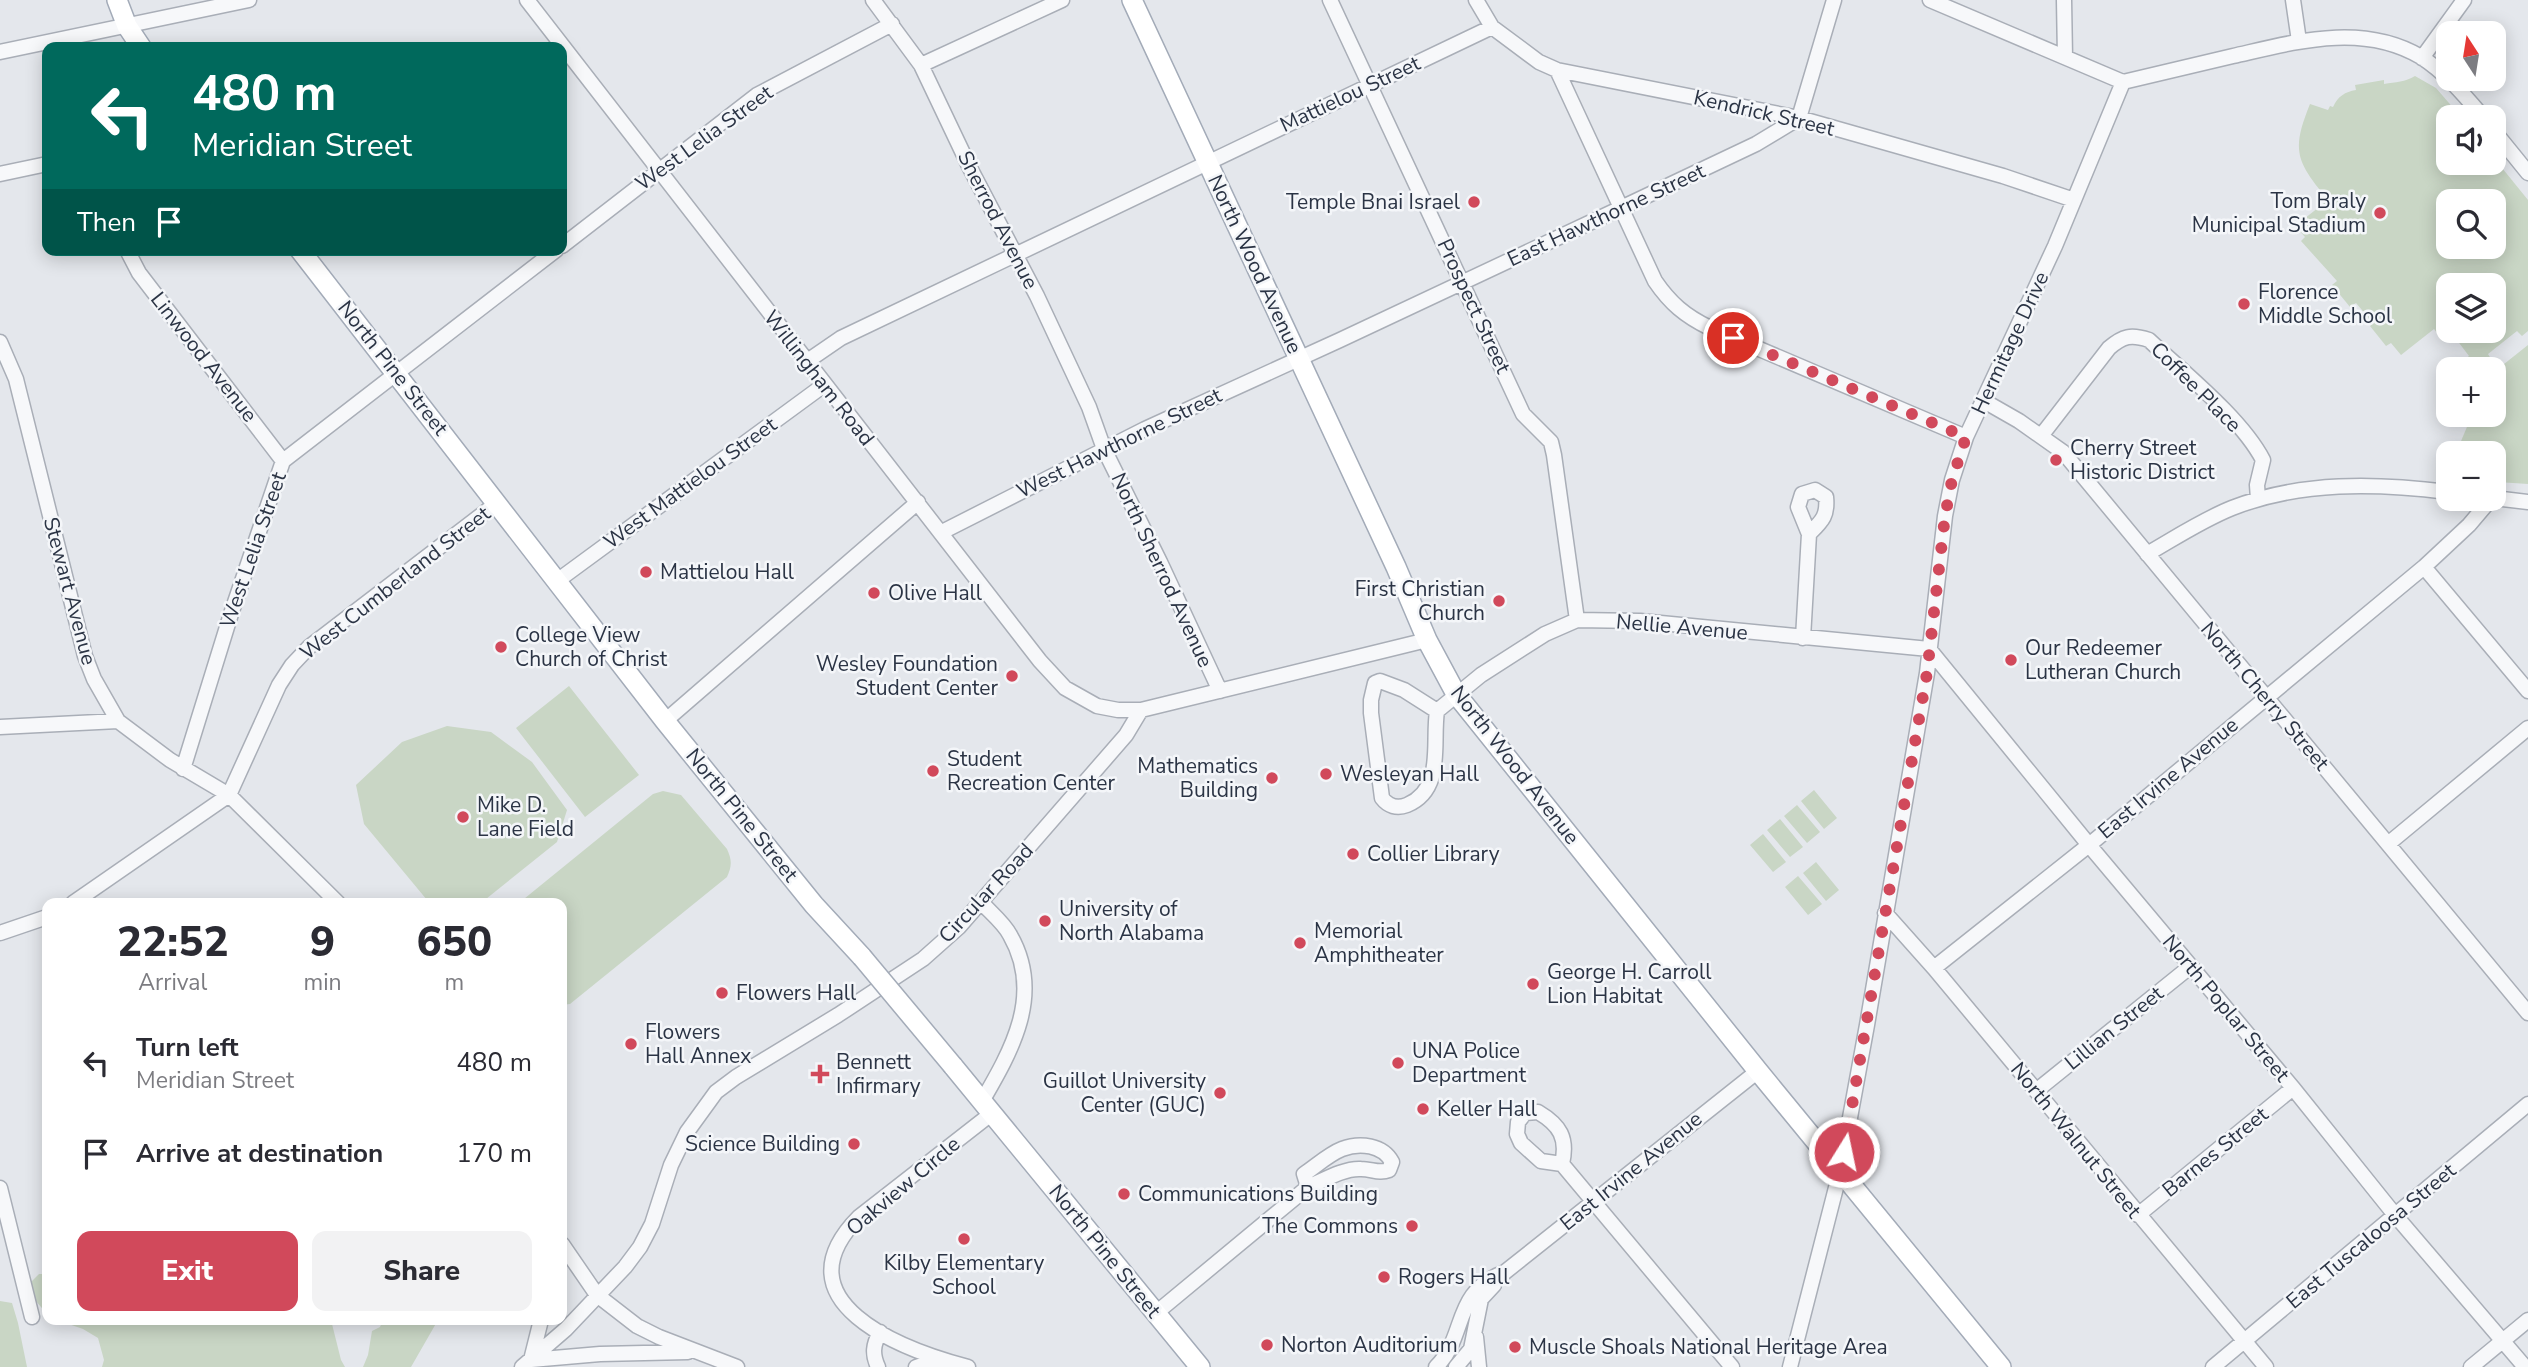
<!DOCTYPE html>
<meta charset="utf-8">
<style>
body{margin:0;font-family:"Nunito Sans",sans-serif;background:#f2f2f3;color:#2b2b33;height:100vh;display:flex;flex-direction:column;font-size:26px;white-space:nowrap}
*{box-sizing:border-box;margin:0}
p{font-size:23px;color:#7c7c81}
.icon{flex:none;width:38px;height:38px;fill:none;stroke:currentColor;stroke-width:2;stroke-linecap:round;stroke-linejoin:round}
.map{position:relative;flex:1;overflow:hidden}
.panel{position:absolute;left:42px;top:898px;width:525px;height:427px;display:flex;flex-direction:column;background:#fff;border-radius:14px;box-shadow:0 4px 18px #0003}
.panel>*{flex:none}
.top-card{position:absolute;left:42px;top:42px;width:525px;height:214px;border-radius:14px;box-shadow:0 4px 18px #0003;background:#00695c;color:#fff;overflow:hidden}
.needle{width:46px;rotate:348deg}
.fabs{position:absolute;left:2436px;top:21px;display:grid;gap:14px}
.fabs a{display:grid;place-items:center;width:70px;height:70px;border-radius:14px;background:#fff;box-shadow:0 4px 18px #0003;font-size:35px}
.pin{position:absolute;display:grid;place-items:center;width:60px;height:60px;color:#fff;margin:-30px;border:4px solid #fff;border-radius:50%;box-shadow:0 2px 7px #0007}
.me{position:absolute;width:77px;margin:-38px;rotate:10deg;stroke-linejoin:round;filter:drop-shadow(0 0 5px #0008)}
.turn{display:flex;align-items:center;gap:24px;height:147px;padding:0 35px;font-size:32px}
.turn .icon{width:91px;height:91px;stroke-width:2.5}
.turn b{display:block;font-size:49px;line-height:60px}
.then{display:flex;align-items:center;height:66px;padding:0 35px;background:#0003;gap:14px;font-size:26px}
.eta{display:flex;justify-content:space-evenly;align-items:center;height:119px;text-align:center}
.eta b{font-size:42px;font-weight:800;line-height:49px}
.cta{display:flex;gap:14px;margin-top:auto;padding:14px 35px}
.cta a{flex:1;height:80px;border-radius:14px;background:#d1495b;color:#fff;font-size:28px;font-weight:800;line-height:80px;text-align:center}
.cta a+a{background:#f2f2f3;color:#2b2b33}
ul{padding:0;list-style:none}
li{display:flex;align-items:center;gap:21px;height:91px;padding:0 35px}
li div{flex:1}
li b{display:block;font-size:26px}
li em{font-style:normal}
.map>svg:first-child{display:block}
.green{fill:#c9d6c5;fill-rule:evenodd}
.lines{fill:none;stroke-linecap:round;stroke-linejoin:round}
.minor-casing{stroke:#a9aeb7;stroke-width:17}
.major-casing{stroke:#a3abb8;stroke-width:22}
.minor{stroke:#f7f8fa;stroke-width:14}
.major{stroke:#fff;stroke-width:19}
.major-bridge-casing{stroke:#a3abb8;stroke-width:22;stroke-linecap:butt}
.major-bridge{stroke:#fff;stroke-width:19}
.route{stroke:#d1495b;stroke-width:12;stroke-dasharray:0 21.6}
.poi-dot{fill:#d1495b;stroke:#f4f6f9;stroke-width:2.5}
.labels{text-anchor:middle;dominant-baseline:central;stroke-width:5;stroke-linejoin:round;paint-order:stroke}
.street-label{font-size:21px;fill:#2b3445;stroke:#f4f6f9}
.poi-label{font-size:21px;fill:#2b3445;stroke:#f4f6f9;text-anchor:start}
</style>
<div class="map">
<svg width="2528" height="1367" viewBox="0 0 2528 1367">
<rect width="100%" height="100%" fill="#e4e7ec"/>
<!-- green -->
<path class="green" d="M2415 76 2436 88 2461 117H2448V163H2494V158L2528 200V331L2522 336 2517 331 2488 354 2491 359 2478 369H2467L2462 362 2469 356 2450 331 2441 338 2434 329 2401 355 2391 343 2386 346 2370 326 2373 323 2356 303 2350 307 2332 285 2337 281 2301 241 2305 237 2295 226 2328 200C2296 161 2291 151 2310 104L2328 110 2330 106 2333 107C2338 96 2345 92 2356 90L2355 85 2384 80V84C2396 82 2405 82 2415 76ZM2448 201H2494V247H2448ZM2448 285H2494V331H2448Z
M2528 345V484L2498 482 2494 480V453H2456L2472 415H2494V372Z
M569 686 639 775 585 817 516 728Z
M447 726 491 732 532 762 567 810 557 842 481 903H425L427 900 364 824 356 785 402 742Z
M1814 790 1837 818 1824 829 1801 801Z
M663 791 681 795 727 849C732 860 732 866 727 877L570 1004 562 1005V903H519L653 794Z
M1797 805 1820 832 1807 843 1784 816Z
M1780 819 1803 847 1790 857 1767 830Z
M1763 834 1786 862 1773 872 1750 845Z
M1816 862 1839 890 1826 901 1803 873Z
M1798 876 1822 904 1808 915 1785 887Z
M39 1274H47V1314L35 1300 31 1282Z
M0 1301 12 1303 18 1323 27 1367H0Z
M57 1320H331L341 1360 345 1367H102L104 1360 98 1338 83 1329Z
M383 1320H438L411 1367H363L368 1355 372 1331 380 1327Z"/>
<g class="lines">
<defs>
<path id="minor" d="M527 0 1040 661 1065 688 1097 706 1118 710H1141L1427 640
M873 0 921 65 970 168 1037 296 1089 407 1104 449 1160 562 1220 691
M1330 0 1523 414 1551 442 1554 455 1577 620
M1476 0 1492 27 1539 62 1557 70 1799 118 2003 176 2074 200
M1930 0 2123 82
M2064 0 2065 57
M2293 0 2299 41
M0 52 249 0
M2422 58 2464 0
M921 65 1062 0
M1557 70 1655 281C1670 303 1685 316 1710 328L1966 437
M2123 82C2160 73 2196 65 2233 56 2295 42 2362 22 2421 57 2445 72 2465 96 2483 117
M2494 131 2528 173
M0 174 47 164
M562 246 757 95 892 24
M127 250 139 273 283 461
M0 342 16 379 85 656 94 679 118 721 170 760 229 795 338 903
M806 362 841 338 1492 27
M1984 401 2019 421 2063 452 2528 1013
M2041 436 2109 348C2123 336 2131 334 2149 340 2184 373 2241 418 2263 460L2257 485 2258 499
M1815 490 1826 497C1828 516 1822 521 1809 534L1798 507 1802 494Z
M2494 498 2528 502
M942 532 1145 429 1340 340 1621 208 1756 144 1799 118 1834 0
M2147 554C2175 538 2202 520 2232 508 2301 481 2376 483 2448 492
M2424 567 2528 691
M557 581 824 385
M1803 638 1809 534
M1380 681 1404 690 1437 711C1432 743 1445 789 1407 805 1397 809 1388 806 1382 798L1371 713V700L1375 683Z
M1437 711 1481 675 1545 634 1577 620 1640 621 1929 649 2089 845 2293 1088 2395 1215 2525 1367
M665 721 918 502
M0 727 118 721
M183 769 231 614 283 461 556 250
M2388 844 2528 728
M981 902C990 912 1004 923 1010 935 1044 994 1012 1050 981 1103
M73 903 229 795 279 685 292 665 309 647 497 503
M1885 913 1934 968 2266 1367
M0 933 47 917
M1934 968 2089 845 2424 567 2469 525 2491 499
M2036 1091 2191 966
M1538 1112C1560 1125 1568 1138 1562 1164L1541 1161 1521 1143 1517 1134 1518 1122 1525 1113Z
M1562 1164 1732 1367
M0 1188 32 1317
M2138 1215 2293 1088
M562 1244 597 1295 637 1326 659 1337 737 1367
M1156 1313 1308 1187 1304 1174C1316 1166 1329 1154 1342 1149 1360 1142 1383 1145 1392 1162L1389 1170C1379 1174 1372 1169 1361 1169 1344 1168 1324 1180 1308 1187
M541 1320 531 1360 600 1354 688 1352
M1476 1337 1479 1367
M522 1367 566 1329 625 1267 640 1247 652 1224 671 1165 687 1132 716 1092 736 1077 838 1015 923 959 959 927 1126 735 1141 710
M878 1367C872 1354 873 1345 880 1332
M916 1367 939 1359
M968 1367C900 1349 776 1301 859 1217L991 1114
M1436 1367C1468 1335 1451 1293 1505 1272L1758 1071
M1456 1367 1471 1349 1481 1299 1494 1285
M1790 1367 1840 1172 1867 1025 1927 673 1945 516 1952 480 1966 437 2055 246 2123 82
M2213 1367 2528 1104
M2471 1367 2528 1320"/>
<path id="major" d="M117 0 127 26 141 47
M1132 0 1396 567 1427 640 1456 694 1758 1071 2001 1367
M300 250 665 721 814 905 862 957
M953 1066 1200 1367"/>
</defs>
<!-- minor casing -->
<use href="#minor" class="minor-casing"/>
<!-- major casing -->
<use href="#major" class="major-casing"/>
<!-- minor -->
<use href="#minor" class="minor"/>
<!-- major -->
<use href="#major" class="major"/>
<defs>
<path id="major-bridge" d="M862 957 953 1066"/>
</defs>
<!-- major-bridge casing -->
<use href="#major-bridge" class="major-bridge-casing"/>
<!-- major-bridge -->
<use href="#major-bridge" class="major-bridge"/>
</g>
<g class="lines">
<!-- route -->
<path class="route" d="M1733 338 1966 437 1952 480 1945 516 1927 673 1844 1152"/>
</g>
<!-- markers -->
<g class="poi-dot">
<circle cx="1474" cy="202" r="7"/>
<circle cx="2380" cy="213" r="7"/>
<circle cx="2244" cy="304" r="7"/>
<circle cx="2056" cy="460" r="7"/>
<circle cx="646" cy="572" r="7"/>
<circle cx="874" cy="593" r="7"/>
<circle cx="1499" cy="601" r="7"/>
<circle cx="501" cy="647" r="7"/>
<circle cx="2011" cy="660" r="7"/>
<circle cx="1012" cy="676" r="7"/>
<circle cx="933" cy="771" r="7"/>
<circle cx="1326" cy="774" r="7"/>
<circle cx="1272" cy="778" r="7"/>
<circle cx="463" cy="817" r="7"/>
<circle cx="1353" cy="854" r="7"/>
<circle cx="1045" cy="921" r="7"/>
<circle cx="1300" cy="943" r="7"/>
<circle cx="1533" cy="984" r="7"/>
<circle cx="722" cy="993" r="7"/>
<circle cx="631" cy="1044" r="7"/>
<circle cx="1398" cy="1063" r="7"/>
<path d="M816.5 1063.5h7v7h7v7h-7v7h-7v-7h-7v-7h7z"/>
<circle cx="1220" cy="1093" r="7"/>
<circle cx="1423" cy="1109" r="7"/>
<circle cx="854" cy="1144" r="7"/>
<circle cx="1124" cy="1194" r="7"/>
<circle cx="1412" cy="1226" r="7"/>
<circle cx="964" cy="1239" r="7"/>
<circle cx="1384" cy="1277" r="7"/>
<circle cx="1267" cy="1345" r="7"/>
<circle cx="1515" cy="1347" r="7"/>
</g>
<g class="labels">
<!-- street labels -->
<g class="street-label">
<text transform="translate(1350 94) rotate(-25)">Mattielou Street</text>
<text transform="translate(1764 113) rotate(13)">Kendrick Street</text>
<text transform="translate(704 138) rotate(-36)">West Lelia Street</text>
<text transform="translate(1606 215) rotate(-25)">East Hawthorne Street</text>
<text transform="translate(998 220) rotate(63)">Sherrod Avenue</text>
<text transform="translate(1255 264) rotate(65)">North Wood Avenue</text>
<text transform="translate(1474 306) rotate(65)">Prospect Street</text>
<text transform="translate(2010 343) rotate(-65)">Hermitage Drive</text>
<text transform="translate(204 357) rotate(52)">Linwood Avenue</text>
<text transform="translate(393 368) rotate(52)">North Pine Street</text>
<text transform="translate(819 378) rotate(52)">Willingham Road</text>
<text transform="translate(2196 387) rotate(45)">Coffee Place</text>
<text transform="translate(1119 443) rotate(-26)">West Hawthorne Street</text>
<text transform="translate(690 483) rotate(-36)">West Mattielou Street</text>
<text transform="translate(253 550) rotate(-71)">West Lelia Street</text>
<text transform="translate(1162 570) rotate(65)">North Sherrod Avenue</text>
<text transform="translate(395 583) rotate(-38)">West Cumberland Street</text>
<text transform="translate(70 591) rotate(75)">Stewart Avenue</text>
<text transform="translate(1682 627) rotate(5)">Nellie Avenue</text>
<text transform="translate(2265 696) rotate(50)">North Cherry Street</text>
<text transform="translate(1515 765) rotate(52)">North Wood Avenue</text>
<text transform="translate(2168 778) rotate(-40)">East Irvine Avenue</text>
<text transform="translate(742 815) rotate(51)">North Pine Street</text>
<text transform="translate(986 893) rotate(-47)">Circular Road</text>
<text transform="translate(2226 1008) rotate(50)">North Poplar Street</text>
<text transform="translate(2114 1028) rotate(-39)">Lillian Street</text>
<text transform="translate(2076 1140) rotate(51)">North Walnut Street</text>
<text transform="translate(2215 1152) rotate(-39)">Barnes Street</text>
<text transform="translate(1631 1171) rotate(-39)">East Irvine Avenue</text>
<text transform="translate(903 1186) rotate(-40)">Oakview Circle</text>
<text transform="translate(2371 1236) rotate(-40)">East Tuscaloosa Street</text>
<text transform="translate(1105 1251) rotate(51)">North Pine Street</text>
</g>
<!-- poi labels -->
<g class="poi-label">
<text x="2366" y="201" text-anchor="end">Tom Braly<tspan x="2366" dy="24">Municipal Stadium</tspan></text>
<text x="1460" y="202" text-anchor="end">Temple Bnai Israel</text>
<text x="2258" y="292">Florence<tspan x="2258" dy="24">Middle School</tspan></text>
<text x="2070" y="448">Cherry Street<tspan x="2070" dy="24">Historic District</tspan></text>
<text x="660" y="572">Mattielou Hall</text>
<text x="1485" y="589" text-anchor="end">First Christian<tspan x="1485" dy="24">Church</tspan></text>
<text x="888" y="593">Olive Hall</text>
<text x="515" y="635">College View<tspan x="515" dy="24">Church of Christ</tspan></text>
<text x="2025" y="648">Our Redeemer<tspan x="2025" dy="24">Lutheran Church</tspan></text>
<text x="998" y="664" text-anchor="end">Wesley Foundation<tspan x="998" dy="24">Student Center</tspan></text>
<text x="947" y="759">Student<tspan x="947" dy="24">Recreation Center</tspan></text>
<text x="1258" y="766" text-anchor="end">Mathematics<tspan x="1258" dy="24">Building</tspan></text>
<text x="1340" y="774">Wesleyan Hall</text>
<text x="477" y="805">Mike D.<tspan x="477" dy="24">Lane Field</tspan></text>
<text x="1367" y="854">Collier Library</text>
<text x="1059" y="909">University of<tspan x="1059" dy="24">North Alabama</tspan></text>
<text x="1314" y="931">Memorial<tspan x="1314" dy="24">Amphitheater</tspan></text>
<text x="1547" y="972">George H. Carroll<tspan x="1547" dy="24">Lion Habitat</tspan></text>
<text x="736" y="993">Flowers Hall</text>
<text x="645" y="1032">Flowers<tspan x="645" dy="24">Hall Annex</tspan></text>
<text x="1412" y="1051">UNA Police<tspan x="1412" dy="24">Department</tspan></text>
<text x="836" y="1062">Bennett<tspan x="836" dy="24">Infirmary</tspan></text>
<text x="1206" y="1081" text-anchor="end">Guillot University<tspan x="1206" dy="24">Center (GUC)</tspan></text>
<text x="1437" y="1109">Keller Hall</text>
<text x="840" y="1144" text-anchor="end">Science Building</text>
<text x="1138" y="1194">Communications Building</text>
<text x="1398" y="1226" text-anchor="end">The Commons</text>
<text x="964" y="1263" text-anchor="middle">Kilby Elementary<tspan x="964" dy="24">School</tspan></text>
<text x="1398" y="1277">Rogers Hall</text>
<text x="1281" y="1345">Norton Auditorium</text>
<text x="1529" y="1347">Muscle Shoals National Heritage Area</text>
</g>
</g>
</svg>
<div class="fabs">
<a><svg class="needle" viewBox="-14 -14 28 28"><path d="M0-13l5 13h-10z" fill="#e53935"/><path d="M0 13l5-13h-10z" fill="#7c7c81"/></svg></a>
<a><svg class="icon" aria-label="sound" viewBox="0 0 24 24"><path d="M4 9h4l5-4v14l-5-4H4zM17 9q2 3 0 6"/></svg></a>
<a><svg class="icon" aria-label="search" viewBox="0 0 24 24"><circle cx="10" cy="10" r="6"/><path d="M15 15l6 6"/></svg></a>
<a><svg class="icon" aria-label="layers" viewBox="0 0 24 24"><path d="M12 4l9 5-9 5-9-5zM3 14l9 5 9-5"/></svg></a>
<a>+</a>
<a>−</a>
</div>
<div class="pin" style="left:1733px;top:338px;background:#d93025"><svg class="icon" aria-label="arrive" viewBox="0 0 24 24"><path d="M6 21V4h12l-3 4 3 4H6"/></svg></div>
<svg class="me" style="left:1844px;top:1152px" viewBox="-20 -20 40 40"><circle r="17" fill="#d1495b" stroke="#fff" stroke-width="3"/><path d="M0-11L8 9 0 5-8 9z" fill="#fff"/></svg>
<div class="top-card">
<div class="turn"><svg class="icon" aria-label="left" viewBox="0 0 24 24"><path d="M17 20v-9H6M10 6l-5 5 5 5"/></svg><div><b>480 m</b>Meridian Street</div></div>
<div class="then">Then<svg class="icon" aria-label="arrive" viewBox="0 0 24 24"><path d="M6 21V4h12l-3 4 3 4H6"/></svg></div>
</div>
<section class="panel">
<div class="eta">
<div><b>22:52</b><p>Arrival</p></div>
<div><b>9</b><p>min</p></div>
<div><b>650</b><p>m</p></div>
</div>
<ul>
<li><svg class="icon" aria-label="left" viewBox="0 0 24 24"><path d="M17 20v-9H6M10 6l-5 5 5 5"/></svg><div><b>Turn left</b><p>Meridian Street</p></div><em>480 m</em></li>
<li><svg class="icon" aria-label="arrive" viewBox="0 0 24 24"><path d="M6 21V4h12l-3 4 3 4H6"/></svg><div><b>Arrive at destination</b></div><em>170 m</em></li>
</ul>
<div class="cta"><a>Exit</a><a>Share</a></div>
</section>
</div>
